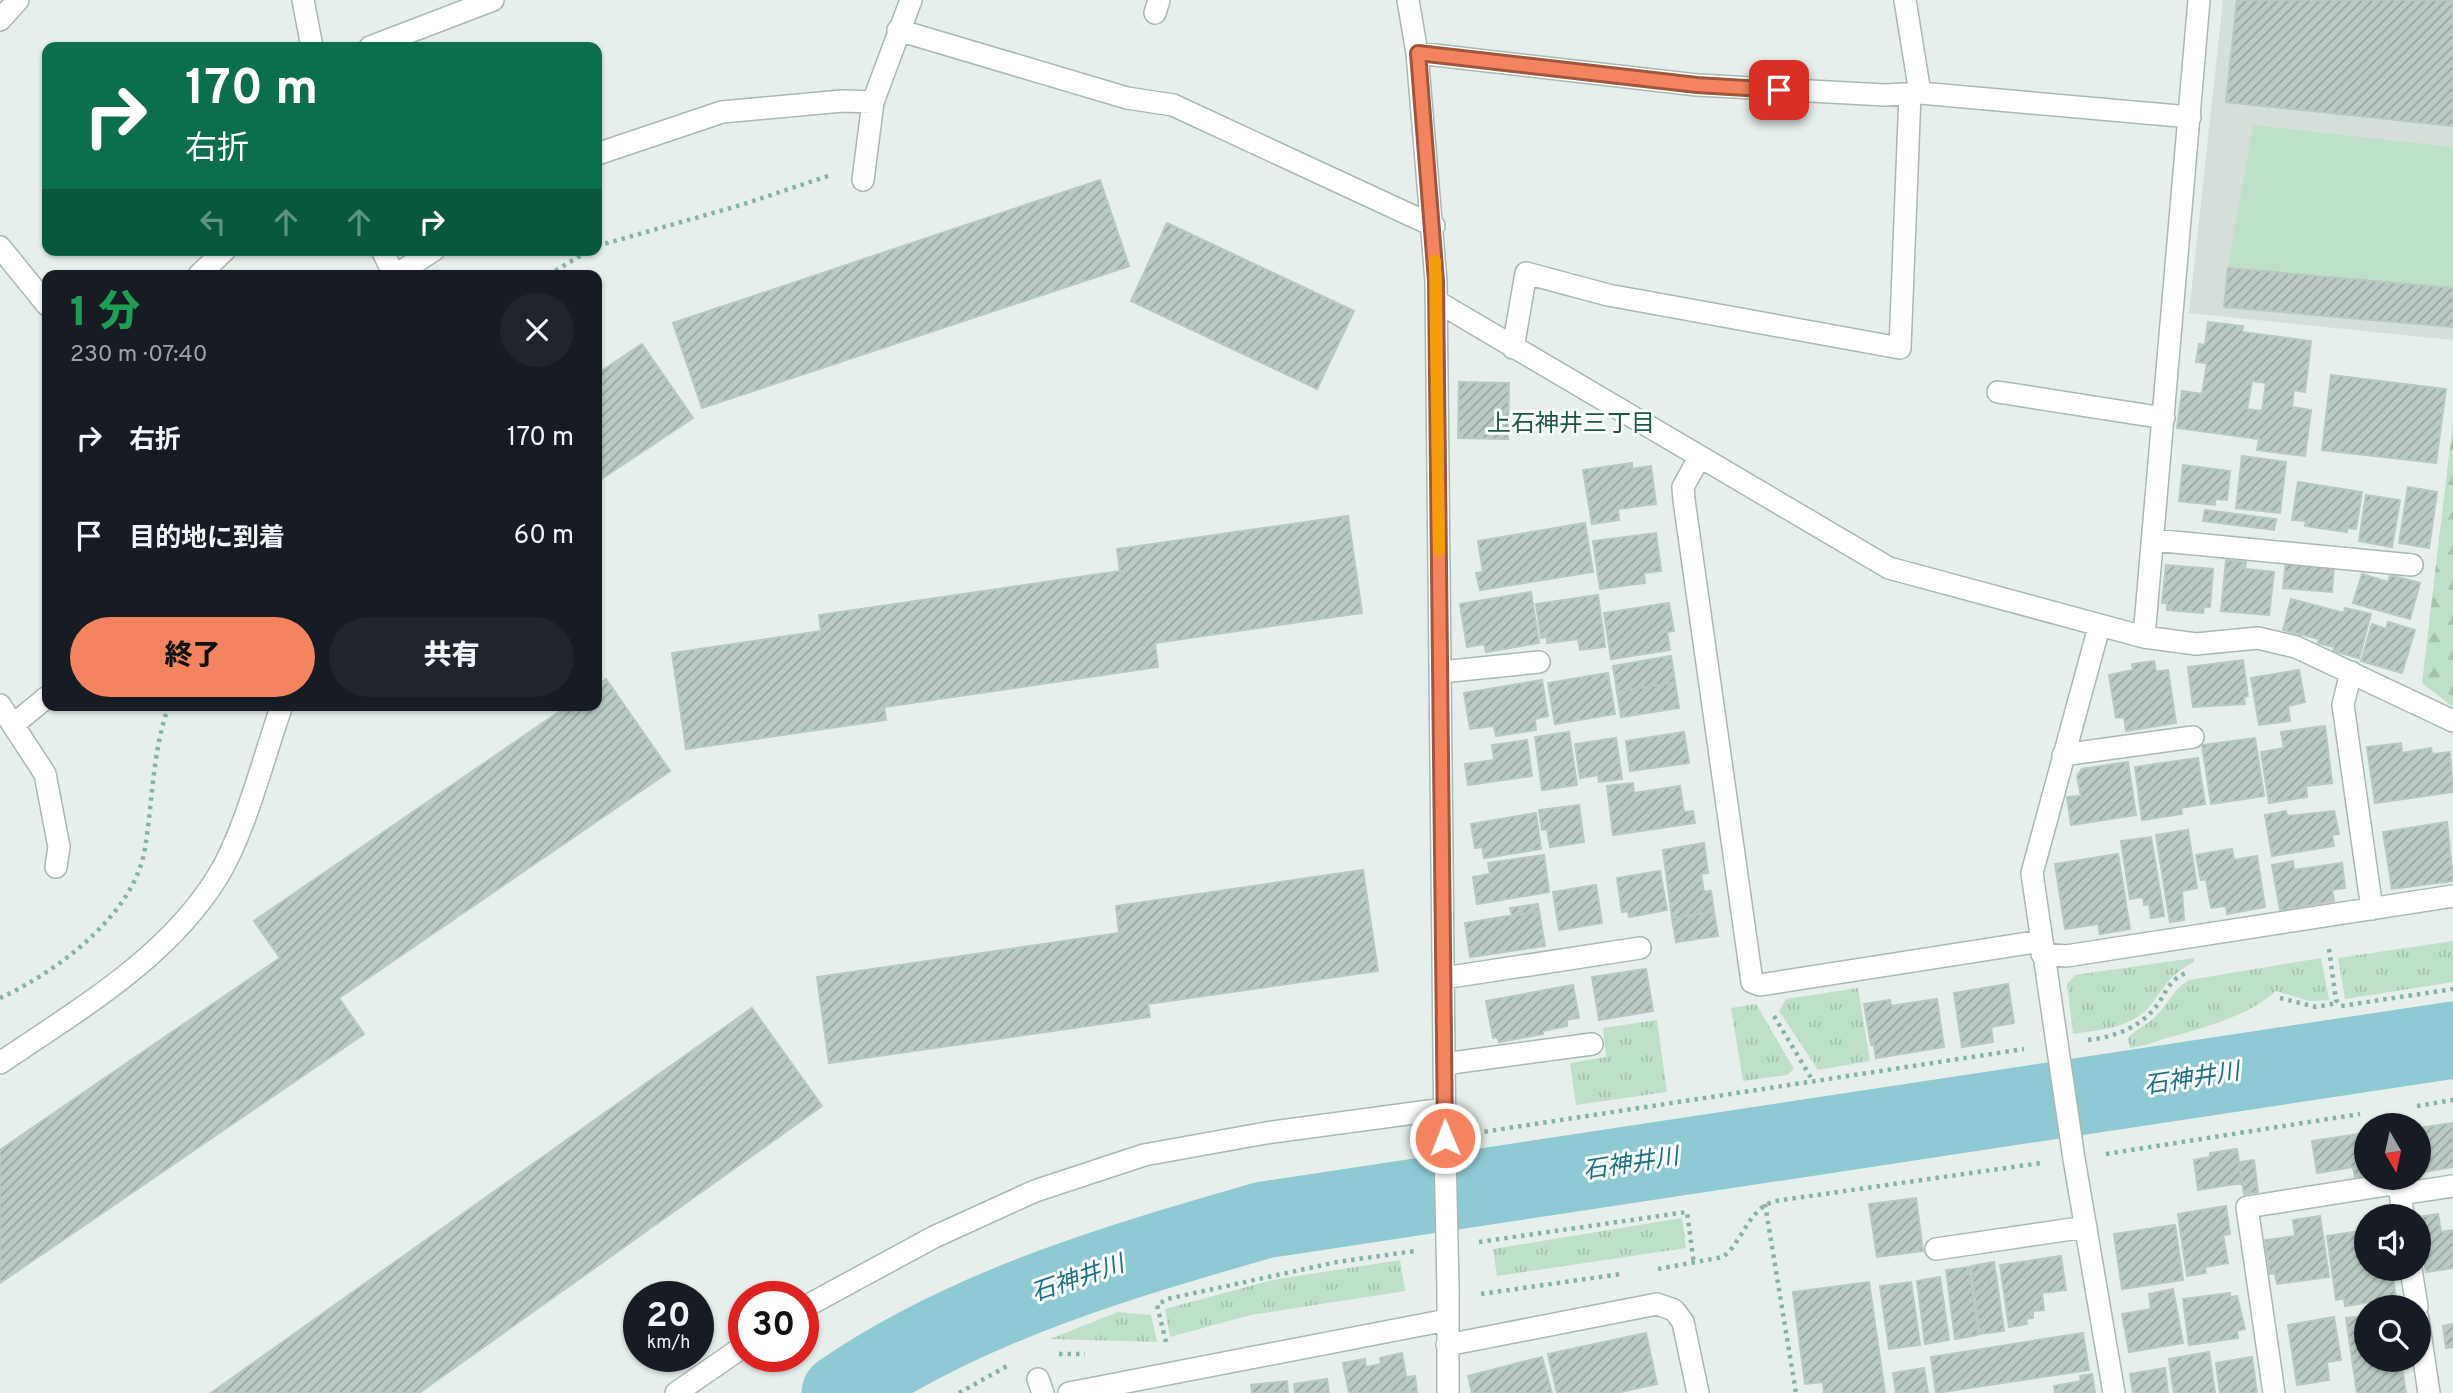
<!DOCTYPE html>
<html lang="ja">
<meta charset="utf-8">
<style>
body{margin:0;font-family:Overpass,"Noto Sans JP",sans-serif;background:#20242c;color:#f1f3f6;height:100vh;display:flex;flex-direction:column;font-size:26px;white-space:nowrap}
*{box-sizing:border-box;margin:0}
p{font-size:23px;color:#9ea1a6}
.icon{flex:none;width:38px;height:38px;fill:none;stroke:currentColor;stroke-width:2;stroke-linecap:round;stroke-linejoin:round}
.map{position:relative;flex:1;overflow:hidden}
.side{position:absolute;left:42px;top:270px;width:560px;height:441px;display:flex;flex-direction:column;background:#171b24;border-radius:14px;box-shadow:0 2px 5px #0004}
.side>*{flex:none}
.top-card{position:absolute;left:42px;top:42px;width:560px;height:214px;border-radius:14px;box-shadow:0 2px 5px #0004;background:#0b6e4f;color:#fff;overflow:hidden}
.needle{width:46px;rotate:171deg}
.tools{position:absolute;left:2354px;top:1113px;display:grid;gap:14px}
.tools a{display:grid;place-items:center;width:77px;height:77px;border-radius:50%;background:#171b24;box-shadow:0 2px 5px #0004;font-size:35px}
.speed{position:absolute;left:623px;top:1281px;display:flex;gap:14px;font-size:35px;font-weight:700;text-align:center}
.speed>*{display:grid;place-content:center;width:91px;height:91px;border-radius:50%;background:#171b24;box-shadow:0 2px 5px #0004;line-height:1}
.speed small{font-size:18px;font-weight:400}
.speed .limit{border:10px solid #d22;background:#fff;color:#111}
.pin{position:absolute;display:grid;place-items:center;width:60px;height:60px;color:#fff;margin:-30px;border-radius:14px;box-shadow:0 4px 10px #0006}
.me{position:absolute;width:77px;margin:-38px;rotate:359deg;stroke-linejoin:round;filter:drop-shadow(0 0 5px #0008)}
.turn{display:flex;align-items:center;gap:24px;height:147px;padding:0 28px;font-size:32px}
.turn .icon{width:91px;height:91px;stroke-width:2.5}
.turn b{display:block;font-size:49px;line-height:60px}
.lanes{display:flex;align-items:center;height:66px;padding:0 28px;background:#0003;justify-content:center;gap:35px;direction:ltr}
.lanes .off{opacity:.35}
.round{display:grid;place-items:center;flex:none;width:74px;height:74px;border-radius:37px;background:#20242c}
.headline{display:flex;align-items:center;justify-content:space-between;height:119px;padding:0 28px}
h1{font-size:42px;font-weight:800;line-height:52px;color:#1e9e55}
.action{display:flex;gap:14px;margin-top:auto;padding:14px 28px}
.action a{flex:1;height:80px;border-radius:42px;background:#f4845f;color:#111;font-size:28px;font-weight:800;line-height:80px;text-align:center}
.action a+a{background:#20242c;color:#f1f3f6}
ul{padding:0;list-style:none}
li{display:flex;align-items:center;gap:21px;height:98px;padding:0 28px}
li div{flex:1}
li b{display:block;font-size:26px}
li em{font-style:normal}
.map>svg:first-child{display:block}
.built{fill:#d4dfda}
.grass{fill:url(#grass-tufts)}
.forest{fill:url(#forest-firs)}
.park{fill:#bfe0c8}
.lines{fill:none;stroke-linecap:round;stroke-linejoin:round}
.river{stroke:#8ec9d4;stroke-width:77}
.building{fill:url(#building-hatch);stroke:#b8c9c2;stroke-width:2;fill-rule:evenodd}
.minor-casing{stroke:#a8b8b2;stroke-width:24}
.path{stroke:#86b3a5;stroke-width:4.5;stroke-dasharray:3.5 5;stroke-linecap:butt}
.minor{stroke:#fff;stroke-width:21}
.minor-bridge-casing{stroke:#a8b8b2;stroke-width:24;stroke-linecap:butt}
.minor-bridge{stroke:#fff;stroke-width:21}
.route-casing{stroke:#9f563e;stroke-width:18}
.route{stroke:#f4845f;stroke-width:12}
.slow{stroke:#f59e0b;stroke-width:12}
.labels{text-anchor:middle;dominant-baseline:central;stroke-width:6;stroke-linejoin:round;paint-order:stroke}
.neighbourhood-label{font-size:24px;fill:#1f5548;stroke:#f7fbf9}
.water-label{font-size:24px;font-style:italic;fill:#1c6f80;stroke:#f7fbf9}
</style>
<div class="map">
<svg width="2453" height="1393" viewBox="0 0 2453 1393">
<defs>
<pattern id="grass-tufts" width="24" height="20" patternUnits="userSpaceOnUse" patternTransform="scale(1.75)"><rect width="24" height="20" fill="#bfe0c8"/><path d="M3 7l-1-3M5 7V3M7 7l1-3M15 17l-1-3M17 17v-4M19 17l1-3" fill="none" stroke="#a4c1ad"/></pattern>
<pattern id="forest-firs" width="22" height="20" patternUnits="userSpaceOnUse" patternTransform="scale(1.75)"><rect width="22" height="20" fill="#bfe0c8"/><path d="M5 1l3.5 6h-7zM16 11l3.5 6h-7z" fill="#a4c1ad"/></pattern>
<pattern id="building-hatch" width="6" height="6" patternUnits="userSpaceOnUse" patternTransform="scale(1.75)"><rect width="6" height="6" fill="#bbcac4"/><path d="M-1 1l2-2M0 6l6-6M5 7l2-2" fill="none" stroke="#98a6a0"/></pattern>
</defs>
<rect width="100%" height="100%" fill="#e6efeb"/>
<!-- built -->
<path class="built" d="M2223 0H2453V340L2189 313Z"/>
<!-- grass -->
<path class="grass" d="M2453 941V982L2345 999 2338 958Z
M2194 958V962C2166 977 2168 985 2149 1007 2131 1028 2099 1030 2073 1034L2067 984 2075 975Z
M2321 958 2329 1000 2309 1001 2276 991C2243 1021 2187 1031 2145 1045L2130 1048 2128 1038C2136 1029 2147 1025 2155 1017 2168 1005 2173 989 2189 980Z
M1858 988 1870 1061 1818 1070 1779 1011 1786 999Z
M1756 1004 1794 1069 1787 1075 1743 1081 1731 1008Z
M1657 1020 1667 1092 1576 1105 1570 1063 1606 1057 1603 1028Z
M1682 1218 1686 1248 1497 1276 1493 1249Z
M1400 1260 1405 1291 1251 1315 1170 1337 1165 1309 1272 1280Z
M1118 1312 1151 1315 1157 1342 1050 1339Z"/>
<!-- forest -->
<path class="forest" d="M2453 421V707L2422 683Z"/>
<!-- park -->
<path class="park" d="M2253 125 2453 147V288L2228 268Z"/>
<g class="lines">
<!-- river -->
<path class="river" d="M840 1393C966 1306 1118 1262 1264 1220L2453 1040"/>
</g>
<!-- building -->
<path class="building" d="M2237 0H2453V126L2226 102Z
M1100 180 1129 266 702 408 673 323Z
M1167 223 1354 311 1317 389 1131 301Z
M2228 268 2453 288V327L2224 307Z
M2208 322 2243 326 2242 332 2311 341 2305 392 2294 390 2292 407 2311 410 2305 456 2257 450 2259 439 2177 428 2182 391 2202 394 2207 363 2196 362 2199 344 2205 345ZM2252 381 2266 383 2262 411 2247 409Z
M642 344 693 418 597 482V374Z
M2331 375 2446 389 2436 463 2322 450Z
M1459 382 1509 383 1508 439 1458 438Z
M2242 456 2286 462 2280 513 2236 508Z
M1632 463V469L1651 466 1656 504 1618 509 1619 520 1592 524 1583 470Z
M2183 465 2230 471 2227 500 2215 499V505L2179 501Z
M2298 482 2362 492 2356 529 2347 528V532L2305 526 2306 521 2292 520Z
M2408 487 2437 492 2429 548 2399 543Z
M2366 495 2400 500 2392 547 2359 541Z
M2205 510 2276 519 2274 530 2203 521Z
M1348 516 1362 613 1155 643 1158 667 884 707 886 720 686 749 672 653 821 631 819 615 1120 571 1117 549Z
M1585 523 1593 572 1480 590 1476 573 1483 572 1478 541Z
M1656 533 1661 571 1644 573 1645 583 1600 589 1593 541Z
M2226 560 2246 562 2245 569 2274 572 2269 615 2221 611Z
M2286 560 2334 565 2332 592 2283 588Z
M2166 565 2213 569 2210 607H2204L2203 613 2167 610V603H2162Z
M2362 574 2388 582 2390 575 2420 583 2410 619 2353 603Z
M1531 592 1539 643 1486 652 1484 644 1467 647 1460 604Z
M1598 595 1605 647 1580 650 1578 639 1547 643V637L1541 638 1536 604Z
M2291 599 2344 613 2345 608 2371 614 2359 658 2333 651 2334 647 2318 643 2319 639 2283 630Z
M1669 603 1674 631 1667 632 1670 650 1611 659 1604 613Z
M2388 622 2415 630 2402 673 2361 661 2372 624 2386 629Z
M1671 656 1675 682 1617 692 1613 666Z
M2243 660 2248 696 2244 697 2245 704 2193 707 2188 667Z
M2154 661 2156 672 2168 670 2176 723 2126 731 2124 717 2116 718 2109 675 2133 670 2132 664Z
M2299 670 2305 702 2288 706 2290 721 2259 725 2251 678Z
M1608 673 1615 714 1555 724 1548 683Z
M606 679 670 771 339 998 364 1034 0 1283V1150L280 958 254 921 569 705H597V686Z
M1542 680 1548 716 1535 719 1536 730 1496 736 1494 726 1470 729 1464 693Z
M1675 682 1679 708 1621 717 1617 692Z
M2325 726 2332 783 2306 786 2307 797 2269 803 2261 752 2284 748 2281 732Z
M1569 732 1577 785 1542 790 1535 737Z
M1684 732 1689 763 1630 771 1626 741Z
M1616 738 1622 779 1599 782 1598 775 1580 778 1575 744Z
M2255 738 2264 796 2211 804 2202 745Z
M1527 740 1532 776 1468 785 1465 764 1494 760 1492 745Z
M2401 743 2402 753 2431 748 2432 754 2450 752 2453 792 2375 803 2367 747Z
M2198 758 2205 804 2181 808 2182 814 2142 820 2135 767Z
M2128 762 2136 815 2071 825 2067 797 2081 796 2077 776 2082 769Z
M1633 783 1634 793 1680 786 1684 812 1693 811 1695 823 1613 835 1607 786Z
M1579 805 1584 842 1550 847 1547 829 1542 830 1539 810Z
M2286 811 2287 816 2334 811 2339 834 2332 835 2334 846 2272 856 2265 815Z
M1536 813 1541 849 1484 858 1482 847 1475 848 1471 824Z
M2447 822 2453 881 2392 889 2383 832Z
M2188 830 2197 888 2182 891 2184 920 2170 922 2156 835Z
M2151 837 2164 916 2151 918 2149 904 2144 905 2143 897 2130 899 2121 841Z
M1704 843 1708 873 1701 874 1704 892 1711 891 1714 912 1672 918 1663 850Z
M2232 849 2234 860 2257 856 2265 907 2227 914 2226 906 2211 908 2206 879 2201 880 2196 855Z
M2118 854 2130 929 2100 934 2098 924 2065 929 2055 864Z
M1544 855 1549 892 1477 904 1473 877 1490 874 1488 863Z
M2293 861 2294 870 2342 863 2345 888 2332 890 2334 901 2280 910 2272 865Z
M1363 870 1378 971 1148 1004 1150 1017 829 1063 817 977 1119 933 1116 906Z
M1660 871 1667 910 1629 917 1628 911 1622 912 1617 878Z
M1596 885 1602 923 1559 930 1553 892Z
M1538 904 1539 911 1512 916 1510 908Z
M1539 911 1545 946 1470 957 1465 923Z
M1714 912 1718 936 1676 942 1672 918Z
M1646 969 1653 1011 1599 1020 1592 977Z
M2008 984 2014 1023 1991 1027 1993 1042 1962 1047 1954 993Z
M1573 985 1579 1018 1567 1020V1026L1543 1031V1034L1499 1042 1497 1037 1493 1038 1486 1001Z
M1937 999 1944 1047 1876 1058 1874 1045H1871L1864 1004 1890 1000 1891 1006Z
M752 1008 822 1106 419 1393H211Z
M2453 1123V1167L2423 1172 2418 1128Z
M2366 1133V1175L2355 1177 2353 1167 2317 1173 2312 1141Z
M2237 1149 2242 1183 2198 1190 2194 1160 2210 1157V1153Z
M2254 1160 2258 1192 2244 1194 2239 1162Z
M1916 1198 1923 1251 1877 1257 1869 1204Z
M2226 1206 2230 1234 2223 1235 2228 1263 2205 1267 2206 1273 2187 1276 2178 1214Z
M2438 1214 2441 1232 2453 1230V1268L2426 1272 2418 1217Z
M2320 1216 2329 1277 2277 1284 2275 1273 2270 1274 2265 1240 2295 1236 2293 1220Z
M2175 1225 2183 1280 2122 1289 2114 1234Z
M2366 1230V1269H2392L2396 1298 2345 1306 2344 1298 2336 1300 2327 1236Z
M2061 1256 2066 1290 2042 1293 2044 1310 2033 1311V1318L2026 1319 2027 1324 2009 1327 2000 1265Z
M1994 1262 2004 1331 1980 1334 1971 1266Z
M1969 1267 1978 1335 1955 1339 1946 1270Z
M1940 1277 1949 1340 1925 1344 1917 1281Z
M1869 1282 1885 1393H1824L1823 1382 1805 1384 1793 1292Z
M1911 1282 1920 1345 1889 1349 1880 1286Z
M2173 1289 2183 1343 2129 1352 2122 1314 2151 1309 2149 1294Z
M2230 1293V1297L2237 1296 2245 1329 2237 1331 2238 1338 2189 1345 2183 1299Z
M2366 1316V1360H2401L2406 1393H2357L2346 1318Z
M2334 1317 2341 1360 2327 1362 2329 1380 2297 1385 2288 1325Z
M2453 1324V1347L2446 1348 2443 1326Z
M1646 1333 1657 1384 1616 1393H1557L1548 1354Z
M2083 1333 2089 1370 1936 1393 1931 1357Z
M2209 1352 2215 1393H2174L2169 1359Z
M1402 1353 1406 1377 1415 1376 1417 1392 1349 1393 1343 1363 1365 1359 1366 1367 1381 1364 1380 1358Z
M1542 1357 1552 1393H1472L1468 1376Z
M2252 1357 2257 1393H2220L2216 1363Z
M1924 1368 1928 1393H1896L1893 1373Z
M2165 1368 2168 1393H2133L2130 1374Z
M2092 1374 2095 1393H2055L2054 1386 2081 1381 2080 1376Z
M1327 1379 1329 1393H1295L1294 1384Z
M1287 1381 1288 1393H1252L1251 1385Z"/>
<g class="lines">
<defs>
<path id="minor" d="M303 0 312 47
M1408 0 1417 53 1436 281 1445 1151
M1905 0 1920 93
M1155 13 1159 0
M0 20 18 0
M898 30 1127 98 1173 105 1434 226
M370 47 493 0
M1417 53 1697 85 1885 95 1920 93 2190 117
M597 154 722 112 842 101 873 102
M863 180 873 102 911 0
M0 247 47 305
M382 250 394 275
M199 275 225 250
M396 275 434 250
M1436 301 1889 568 2144 637 2196 644 2258 638 2296 647 2453 721
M1513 348 1526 273 1608 295 1900 348 1910 94
M1998 392 2164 418
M1699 458 1683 487 1684 500 1752 982 1760 985 2041 941
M2153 540 2412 565
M2099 627 2032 873 2074 1159 2114 1393
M2144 637 2199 0
M1441 672 1539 662
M2351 672 2343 705 2372 909
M0 705 45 774 59 847 56 867
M13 725 47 697
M2063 755 2193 737
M2042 954 2066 956 2453 896
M1444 978 1640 948
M0 1063C78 1010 168 958 218 876 245 832 264 756 282 705
M1444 1064 1592 1044
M2389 1125H2390
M2400 1194 2453 1186
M1936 1249 2086 1227
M2411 1269 2417 1307
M803 1308 934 1237 1035 1191 1144 1155 1266 1133 1444 1109
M2418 1319 2429 1393
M1447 1345 1657 1304 1674 1310 1683 1322 1698 1393
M1038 1379 1043 1393
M676 1393 744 1346
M1069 1393 1447 1320
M1448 1393V1287
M2274 1393 2247 1207 2399 1183 2403 1216"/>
</defs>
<!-- minor casing -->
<use href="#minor" class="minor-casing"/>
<!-- path -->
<path class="path" d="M597 246 741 205 831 175
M548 275 590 250
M2329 949 2336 1000 2341 1006 2453 989
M0 998C57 972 135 914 145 848 153 800 152 752 169 705
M2280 998 2316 1007 2337 1003
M1774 1016 1813 1081
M2088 1040C2116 1037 2144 1026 2160 1001 2167 989 2172 978 2186 973
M2417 1106 2453 1100
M1476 1133 2024 1049
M2106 1154 2360 1114
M1765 1204 1796 1393
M1479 1242 1687 1212 1694 1264
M1658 1269 1723 1257C1744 1240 1748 1209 1775 1201L2041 1163
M1481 1294 1621 1274
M1166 1342 1157 1305 1167 1299 1337 1262 1415 1251
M1059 1354H1085
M773 1364 783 1356
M959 1393 1007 1366"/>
<!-- minor -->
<use href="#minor" class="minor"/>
<defs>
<path id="minor-bridge" d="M1445 1151 1448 1287"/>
</defs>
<!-- minor-bridge casing -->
<use href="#minor-bridge" class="minor-bridge-casing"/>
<!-- minor-bridge -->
<use href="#minor-bridge" class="minor-bridge"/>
</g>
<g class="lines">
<defs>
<path id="route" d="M1445 1138 1436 281 1418 53 1697 85 1779 90"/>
</defs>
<!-- route casing -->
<use href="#route" class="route-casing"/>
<!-- route -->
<use href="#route" class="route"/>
<!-- slow -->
<path class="slow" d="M1435 261 1439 551"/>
</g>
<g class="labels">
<!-- neighbourhood labels -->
<g class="neighbourhood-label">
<text x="1571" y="425">上石神井三丁目</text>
</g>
<!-- water labels -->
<g class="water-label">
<text transform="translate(2192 1080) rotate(-9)">石神井川</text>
<text transform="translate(1631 1165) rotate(-9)">石神井川</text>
<text transform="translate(1078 1280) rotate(-19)">石神井川</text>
</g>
</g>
</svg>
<div class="tools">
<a><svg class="needle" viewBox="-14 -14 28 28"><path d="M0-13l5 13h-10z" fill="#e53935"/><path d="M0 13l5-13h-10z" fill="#9ea1a6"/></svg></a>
<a><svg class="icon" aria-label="sound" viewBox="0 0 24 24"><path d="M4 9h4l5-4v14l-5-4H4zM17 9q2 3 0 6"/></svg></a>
<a><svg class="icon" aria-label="search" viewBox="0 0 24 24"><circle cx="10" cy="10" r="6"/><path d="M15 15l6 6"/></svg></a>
</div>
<div class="speed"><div>20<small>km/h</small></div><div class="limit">30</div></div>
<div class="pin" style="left:1779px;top:90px;background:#d93025"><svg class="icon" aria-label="arrive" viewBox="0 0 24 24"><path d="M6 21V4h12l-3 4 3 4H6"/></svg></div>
<svg class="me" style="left:1445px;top:1138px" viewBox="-20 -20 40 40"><circle r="17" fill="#f4845f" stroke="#fff" stroke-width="3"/><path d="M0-11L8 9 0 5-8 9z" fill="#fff"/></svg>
<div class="top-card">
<div class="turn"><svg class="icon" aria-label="right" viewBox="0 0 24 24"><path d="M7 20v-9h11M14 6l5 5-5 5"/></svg><div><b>170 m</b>右折</div></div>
<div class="lanes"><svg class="icon off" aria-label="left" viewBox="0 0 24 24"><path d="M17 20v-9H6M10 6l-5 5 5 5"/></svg><svg class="icon off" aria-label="ahead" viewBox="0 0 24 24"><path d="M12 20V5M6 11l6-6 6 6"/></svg><svg class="icon off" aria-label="ahead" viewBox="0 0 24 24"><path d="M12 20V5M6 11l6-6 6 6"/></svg><svg class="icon" aria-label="right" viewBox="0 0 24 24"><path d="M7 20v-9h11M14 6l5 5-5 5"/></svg></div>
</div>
<section class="side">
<div class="headline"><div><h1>1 分</h1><p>230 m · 07:40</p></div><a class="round"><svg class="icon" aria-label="close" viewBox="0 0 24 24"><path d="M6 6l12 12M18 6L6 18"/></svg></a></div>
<ul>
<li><svg class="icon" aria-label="right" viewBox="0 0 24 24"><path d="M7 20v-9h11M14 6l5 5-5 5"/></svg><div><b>右折</b></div><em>170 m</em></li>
<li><svg class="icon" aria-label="arrive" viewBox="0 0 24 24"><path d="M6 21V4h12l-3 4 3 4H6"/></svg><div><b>目的地に到着</b></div><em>60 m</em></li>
</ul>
<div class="action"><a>終了</a><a>共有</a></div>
</section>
</div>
